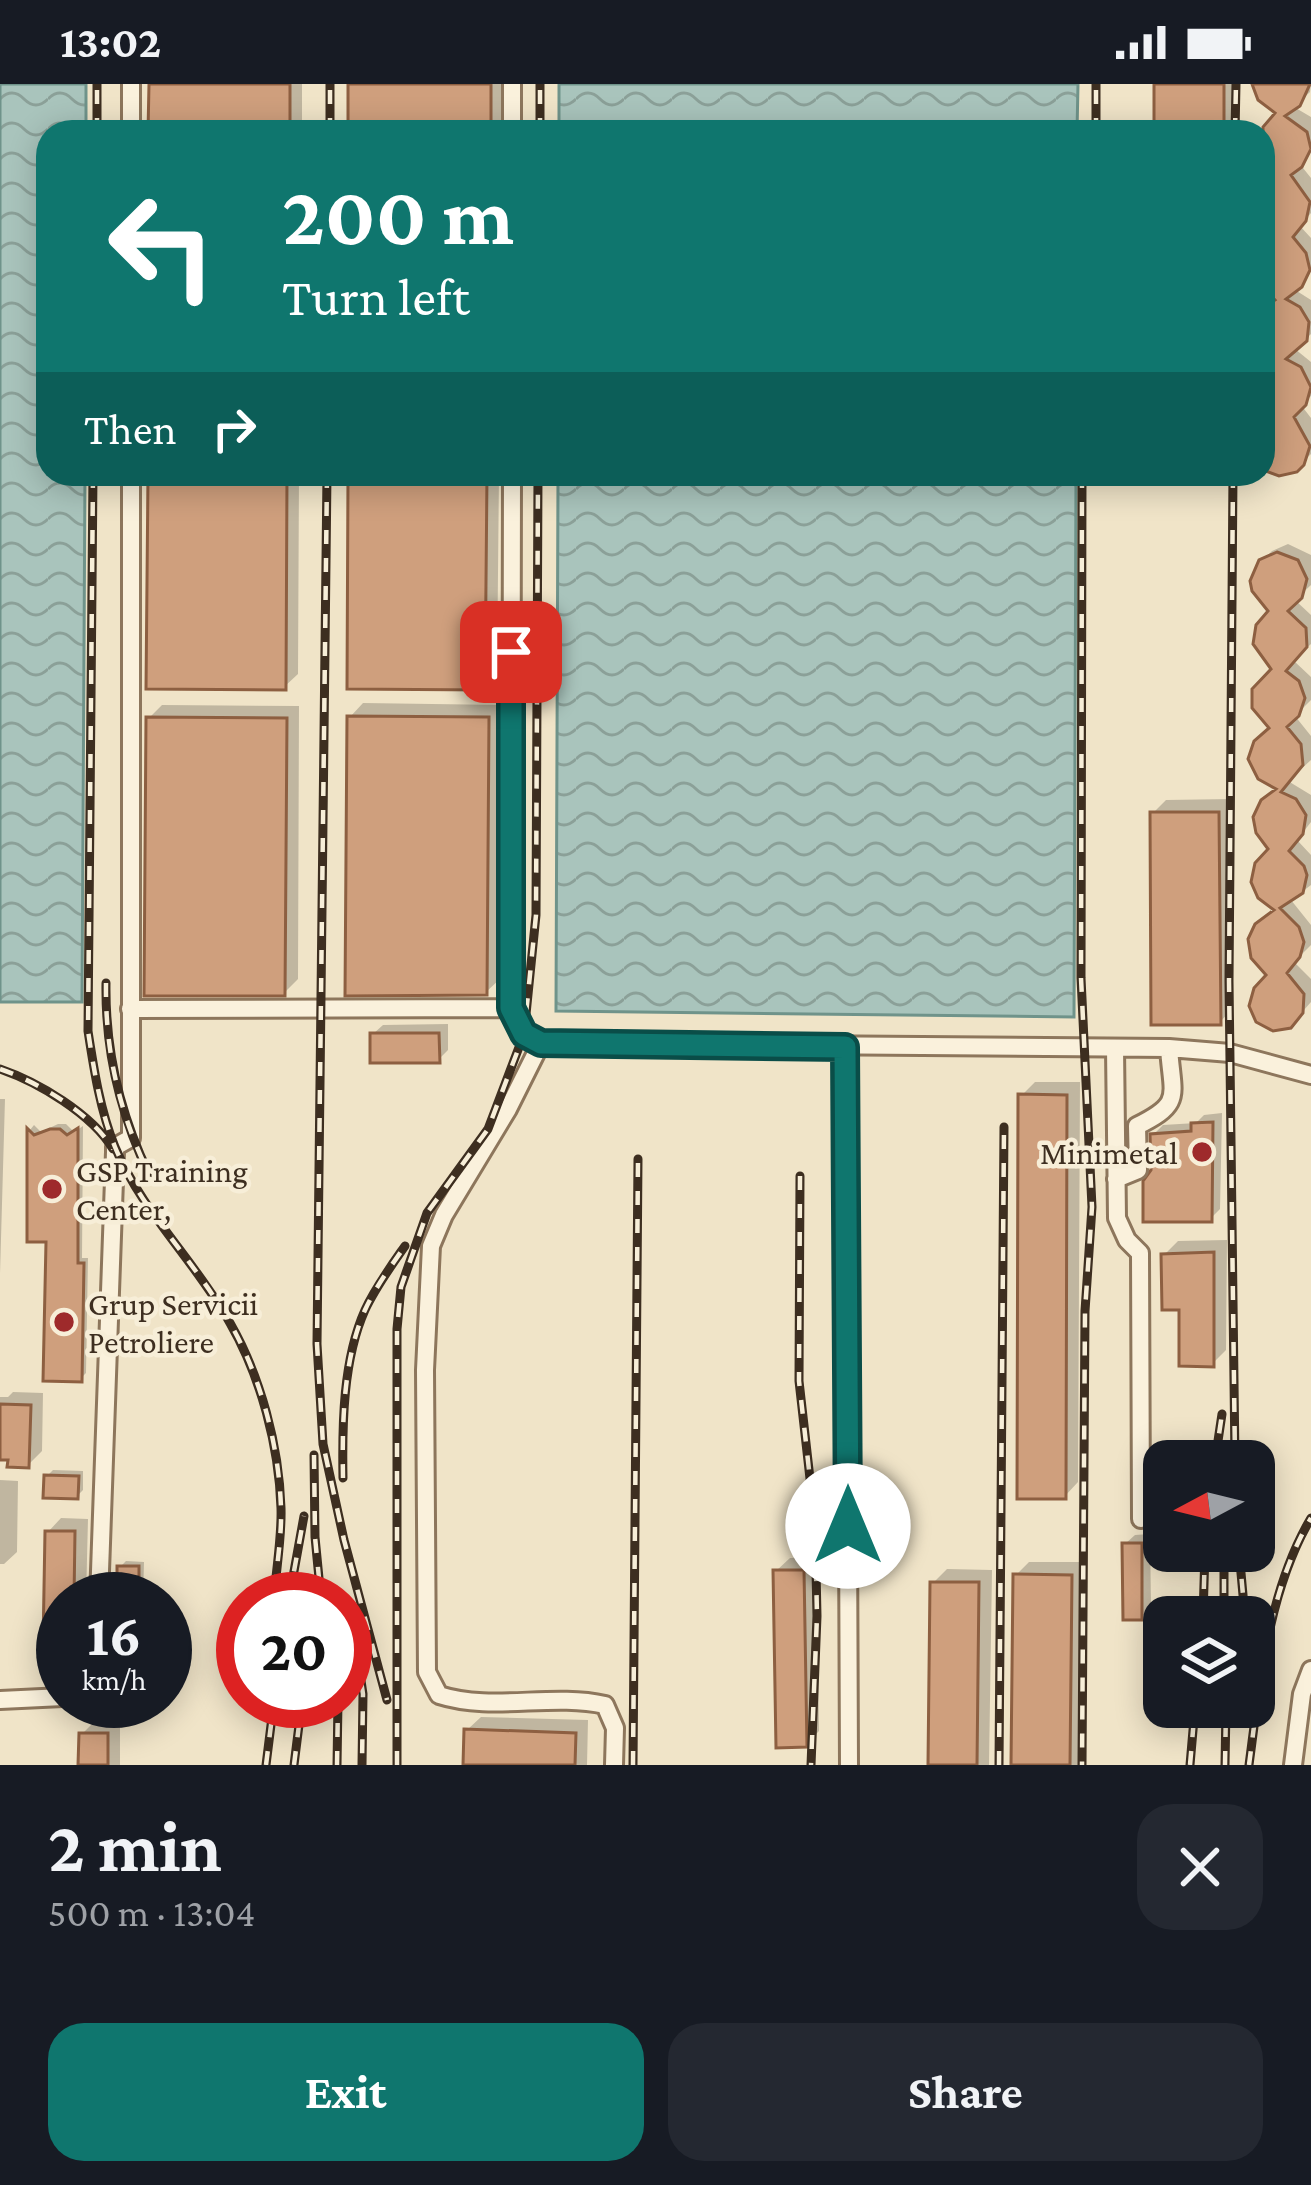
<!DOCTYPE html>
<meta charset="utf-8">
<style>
body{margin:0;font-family:"Crimson Pro",serif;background:#242831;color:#f1f3f6;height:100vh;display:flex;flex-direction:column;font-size:45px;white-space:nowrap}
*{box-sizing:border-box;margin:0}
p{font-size:39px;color:#9ea1a6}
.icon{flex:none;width:66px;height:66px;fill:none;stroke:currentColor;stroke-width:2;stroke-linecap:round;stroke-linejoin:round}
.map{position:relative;height:1681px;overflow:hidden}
.details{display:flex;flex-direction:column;background:#171b24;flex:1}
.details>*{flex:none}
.banner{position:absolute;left:36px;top:36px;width:1239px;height:366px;border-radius:36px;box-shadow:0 6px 30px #0003;background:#0f766e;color:#fff;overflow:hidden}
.needle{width:78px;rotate:263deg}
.controls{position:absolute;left:1143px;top:1356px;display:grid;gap:24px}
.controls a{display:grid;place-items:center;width:132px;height:132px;border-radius:24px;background:#171b24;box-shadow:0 6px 30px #0003;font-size:60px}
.speed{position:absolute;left:36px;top:1488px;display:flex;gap:24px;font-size:60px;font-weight:700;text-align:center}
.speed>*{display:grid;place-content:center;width:156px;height:156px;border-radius:50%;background:#171b24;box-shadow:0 6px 30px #0003;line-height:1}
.speed small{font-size:30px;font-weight:400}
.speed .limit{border:18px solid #d22;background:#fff;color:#111}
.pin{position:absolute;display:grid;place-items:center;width:102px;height:102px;color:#fff;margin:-51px;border-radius:24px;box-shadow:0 6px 18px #0006}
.me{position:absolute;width:132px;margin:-66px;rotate:0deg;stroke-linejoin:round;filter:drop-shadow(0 0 9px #0008)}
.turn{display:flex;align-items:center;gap:42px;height:252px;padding:0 48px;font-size:54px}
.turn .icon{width:156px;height:156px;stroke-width:2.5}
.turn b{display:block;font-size:84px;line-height:102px}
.then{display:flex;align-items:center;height:114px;padding:0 48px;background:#0003;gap:24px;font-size:45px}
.round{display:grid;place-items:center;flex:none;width:126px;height:126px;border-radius:36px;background:#242831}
.headline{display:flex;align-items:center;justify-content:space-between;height:204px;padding:0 48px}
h1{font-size:72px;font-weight:700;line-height:90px}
.action{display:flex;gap:24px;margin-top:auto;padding:24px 48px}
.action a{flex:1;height:138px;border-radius:36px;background:#0f766e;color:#fff;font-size:48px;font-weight:700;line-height:138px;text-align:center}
.action a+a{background:#242831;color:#f1f3f6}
.status{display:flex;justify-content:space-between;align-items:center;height:84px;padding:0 60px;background:#171b24;direction:ltr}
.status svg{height:33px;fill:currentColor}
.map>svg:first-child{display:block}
.water{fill:url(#water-waves);stroke:#6f938a;stroke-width:3}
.shadow{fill:#0003}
.building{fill:#cf9f7d;stroke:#8d5f41;stroke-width:3}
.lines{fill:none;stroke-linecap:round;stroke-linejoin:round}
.minor-casing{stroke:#8d765c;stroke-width:22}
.minor{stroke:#faf1dc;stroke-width:16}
.rail-casing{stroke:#3d2e20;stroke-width:9}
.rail{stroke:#f7eed8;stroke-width:4.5;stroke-dasharray:14;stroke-linecap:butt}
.route-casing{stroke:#0a4d48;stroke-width:30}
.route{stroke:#0f766e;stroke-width:21}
.poi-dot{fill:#9e2a2b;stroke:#f7eed8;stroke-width:4.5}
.labels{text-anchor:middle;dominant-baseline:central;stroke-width:9;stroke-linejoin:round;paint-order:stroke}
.poi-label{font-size:33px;fill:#3d2e20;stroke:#f7eed8;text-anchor:start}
</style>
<div class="status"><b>13:02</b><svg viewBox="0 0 49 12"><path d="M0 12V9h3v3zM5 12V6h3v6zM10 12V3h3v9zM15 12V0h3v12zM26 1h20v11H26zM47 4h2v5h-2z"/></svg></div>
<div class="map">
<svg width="1311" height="1681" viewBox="0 0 1311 1681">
<defs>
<pattern id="water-waves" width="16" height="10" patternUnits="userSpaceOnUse" patternTransform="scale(3)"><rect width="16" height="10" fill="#a9c4bc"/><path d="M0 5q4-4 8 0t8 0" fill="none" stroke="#8ba098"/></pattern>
</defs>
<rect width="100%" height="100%" fill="#f0e4c8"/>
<!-- water -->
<path class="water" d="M0 0H86V48H48V390H85L82 918H0Z
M559 0H1078L1077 48H559Z
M558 390H1076L1074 933 556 927Z"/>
<!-- shadow -->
<path class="shadow" d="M152 0H302V48H151Z
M351 0H504L503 48H351Z
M1157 0H1235L1236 48H1157Z
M1259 0H1311L1310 8 1294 23 1311 33V66L1299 79 1311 94V129L1300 142 1311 154V186L1292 204 1311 216V250L1295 265 1311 278V312L1301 321 1311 334V370L1295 385 1263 382V348L1274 334 1263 321V289L1276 275 1263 260V230L1277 214 1263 195V168L1276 155 1263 140V109L1276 93 1263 78V51L1280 29Z
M151 390H299L298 590 284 603Z
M351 390H499L497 589 484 603Z
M1288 460 1311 471V501L1295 516 1311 531V560L1293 576 1311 593V616L1295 632 1311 652V676L1288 697 1311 711V738L1297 756 1311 771V801L1291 816 1311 841V861L1294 878 1311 895V918L1296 935 1270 890 1277 824 1272 765 1279 704 1273 643 1272 527 1261 478 1272 467Z
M363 619 502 621 500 895 486 908 350 633Z
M162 621 299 622 298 895 284 909 149 634Z
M1232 715 1233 924 1220 938 1153 729 1166 716Z
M448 940V966L438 976 373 950 383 941Z
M1035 998H1080L1078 1398 1065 1412 1021 1012Z
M0 1015H5L0 1190Z
M1222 1029 1220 1125 1210 1135 1154 1087 1153 1051 1163 1041 1196 1039 1204 1031Z
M58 1040H66L74 1048 83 1042 82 1174H88L86 1289 80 1295 49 1155H30V1046L34 1041 41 1048Z
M1227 1156 1226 1266 1212 1280 1182 1223 1164 1171 1178 1157Z
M13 1308 43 1309 42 1367 28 1381 0 1373V1313H8Z
M53 1386 83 1387V1406L77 1412 47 1392Z
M0 1396 18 1397 17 1468 4 1480H0Z
M61 1434 88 1435 86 1515H63V1560L48 1448Z
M1150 1450 1151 1523 1141 1533 1125 1460 1135 1451Z
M817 1473 819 1647 806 1660 776 1487 790 1474Z
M126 1477 144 1478 143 1515H120V1483Z
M1029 1478H1084L1082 1681H1014L1016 1491Z
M947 1485 992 1486 989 1681H931L933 1499Z
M481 1633 588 1636 587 1681H466L467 1646Z
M95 1637H120V1681H81L82 1650Z"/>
<!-- building -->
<path class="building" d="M149 0H290V48H148Z
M348 0H491V48H348Z
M1154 0H1224V48H1154Z
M1252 0H1310L1300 22 1285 32 1307 48 1311 65 1302 83 1291 91 1310 118 1306 137 1293 153 1306 169 1310 186 1302 203 1286 215 1300 223 1309 238 1307 257 1286 275 1301 283 1311 303 1306 321 1294 333 1310 362 1304 381 1297 388 1279 392 1263 386V341L1270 334 1263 325V284L1273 276 1263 265V224L1275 216 1263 203V163L1272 154 1263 144V102L1272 93 1263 83V43L1275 29 1258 16Z
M148 390H287L286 606 146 605Z
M348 390H487L485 606 347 605Z
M1277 468 1298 476 1307 495 1302 514 1288 527 1306 544 1307 563 1286 587 1299 597 1305 614 1299 632 1287 643 1301 660 1303 681 1281 708 1296 715 1306 731 1303 750 1289 767 1304 782 1307 791 1303 809 1280 824 1299 843 1304 858 1300 873 1287 889 1304 910 1303 929 1291 944 1273 947 1256 938 1249 922 1254 904 1266 891 1251 874 1248 855 1255 840 1274 826 1258 814 1251 798 1255 779 1268 765 1256 749 1253 733 1261 716 1276 705 1258 695 1248 675 1254 657 1269 644 1252 624V605L1271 585 1253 560 1256 541 1268 527 1252 507 1250 497 1259 476Z
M347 632 489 633 487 911 345 912Z
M146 633 287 634 285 912H144Z
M1150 728H1219L1221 941H1151Z
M370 949H439L440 979H370Z
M1018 1010 1067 1011 1066 1415H1017Z
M1213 1038 1212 1138H1143V1097L1151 1086 1150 1050 1191 1047V1039Z
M27 1044 34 1051 50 1045H60L67 1051 78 1044V1179H84L82 1298 43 1297 46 1158H27Z
M1214 1168V1283L1179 1282V1226H1162L1161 1170Z
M0 1320 31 1321 29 1384 7 1383 8 1376H0Z
M44 1391 79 1392 78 1415 43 1414Z
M45 1447H75L74 1515H63V1563L43 1562Z
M1122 1459H1142V1536H1123Z
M117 1482H139V1515H117Z
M773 1486H804L807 1663 776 1664Z
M1013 1490 1072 1491 1070 1681H1011Z
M930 1498H979L977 1681H928Z
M464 1645 576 1649 575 1681H463Z
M79 1649H108V1681H78Z"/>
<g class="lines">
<defs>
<path id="minor" d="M131 48V0
M512 48V0
M511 924 512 390
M130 925 511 924 524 950 541 959 1169 964 1230 969 1311 991
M541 959 508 1025 444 1131 431 1162 425 1286 427 1588 439 1611C492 1628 551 1609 605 1621L615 1644 614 1681
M846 963 849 1681
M1115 964 1117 1134 1127 1156 1140 1169 1141 1435
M1116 1095 1138 1086 1137 1042C1184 1019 1172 1012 1169 964
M99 1515 115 1068V1063L131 1054V390
M0 1616 63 1613
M1293 1681 1302 1610 1311 1586"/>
</defs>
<!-- minor casing -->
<use href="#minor" class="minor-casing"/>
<!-- minor -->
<use href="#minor" class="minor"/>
<defs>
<path id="rail" d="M97 48V0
M330 48V0
M540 48V0
M1096 48V0
M1235 48 1236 0
M93 390 88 947C94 986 100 1026 115 1063 142 1128 196 1178 230 1239 261 1293 279 1362 281 1424 282 1453 276 1485 274 1515
M327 390 317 1260 323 1360 344 1456 387 1616
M1082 390 1081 894 1092 1123 1085 1227 1082 1681
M1233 390 1229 897 1235 1377
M106 899C105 967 119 1028 149 1090
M0 985C38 998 92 1030 113 1065
M800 1092 799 1297 815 1439 817 1532 811 1681
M314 1371 315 1453 321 1515
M1215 1377 1222 1330
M343 1394C342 1341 343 1275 365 1226 375 1204 391 1182 405 1162
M1224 1467V1533
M1239 1467 1245 1533
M289 1515 304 1432
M1203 1533 1205 1467
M353 1544 363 1610 362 1681
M266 1681 274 1617
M294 1681 302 1617
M337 1681 338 1617
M397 1681V1245L401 1203 427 1129 488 1045 524 950 536 831 538 390
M633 1681 638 1075
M999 1681 1004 1043
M1190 1681 1195 1623
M1225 1681 1226 1623
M1249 1681C1260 1598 1268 1507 1311 1434"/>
</defs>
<!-- rail casing -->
<use href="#rail" class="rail-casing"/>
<!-- rail -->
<use href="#rail" class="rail"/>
</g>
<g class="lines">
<defs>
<path id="route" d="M511 568V924L524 950 541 959 845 963 848 1442"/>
</defs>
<!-- route casing -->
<use href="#route" class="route-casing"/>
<!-- route -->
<use href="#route" class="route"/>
</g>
<!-- markers -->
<g class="poi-dot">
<circle cx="1202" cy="1068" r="12"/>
<circle cx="52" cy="1105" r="12"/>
<circle cx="64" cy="1238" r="12"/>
</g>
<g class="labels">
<!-- poi labels -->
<g class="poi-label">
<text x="1178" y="1068" text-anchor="end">Minimetal</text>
<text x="76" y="1086">GSP Training<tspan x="76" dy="38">Center,</tspan></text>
<text x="88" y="1219">Grup Servicii<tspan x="88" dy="38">Petroliere</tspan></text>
</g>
</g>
</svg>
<div class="controls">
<a><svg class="needle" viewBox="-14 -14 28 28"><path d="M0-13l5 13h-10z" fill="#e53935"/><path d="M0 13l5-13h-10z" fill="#9ea1a6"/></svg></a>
<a><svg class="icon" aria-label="layers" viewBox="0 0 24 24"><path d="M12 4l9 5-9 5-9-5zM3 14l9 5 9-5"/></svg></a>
</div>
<div class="speed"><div>16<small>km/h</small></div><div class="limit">20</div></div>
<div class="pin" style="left:511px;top:568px;background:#d93025"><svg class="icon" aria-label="arrive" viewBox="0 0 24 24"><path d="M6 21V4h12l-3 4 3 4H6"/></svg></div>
<svg class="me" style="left:848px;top:1442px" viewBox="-20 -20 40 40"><circle r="19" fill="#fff"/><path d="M0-13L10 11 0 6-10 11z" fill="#0f766e"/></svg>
<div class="banner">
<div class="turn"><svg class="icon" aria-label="left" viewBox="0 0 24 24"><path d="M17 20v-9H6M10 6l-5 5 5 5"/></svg><div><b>200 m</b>Turn left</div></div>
<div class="then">Then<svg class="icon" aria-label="right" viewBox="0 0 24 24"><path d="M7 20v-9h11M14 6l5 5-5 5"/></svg></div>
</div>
</div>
<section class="details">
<div class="headline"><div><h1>2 min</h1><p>500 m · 13:04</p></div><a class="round"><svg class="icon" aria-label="close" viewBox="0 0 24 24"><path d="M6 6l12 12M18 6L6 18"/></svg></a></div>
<div class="action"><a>Exit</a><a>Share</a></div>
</section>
